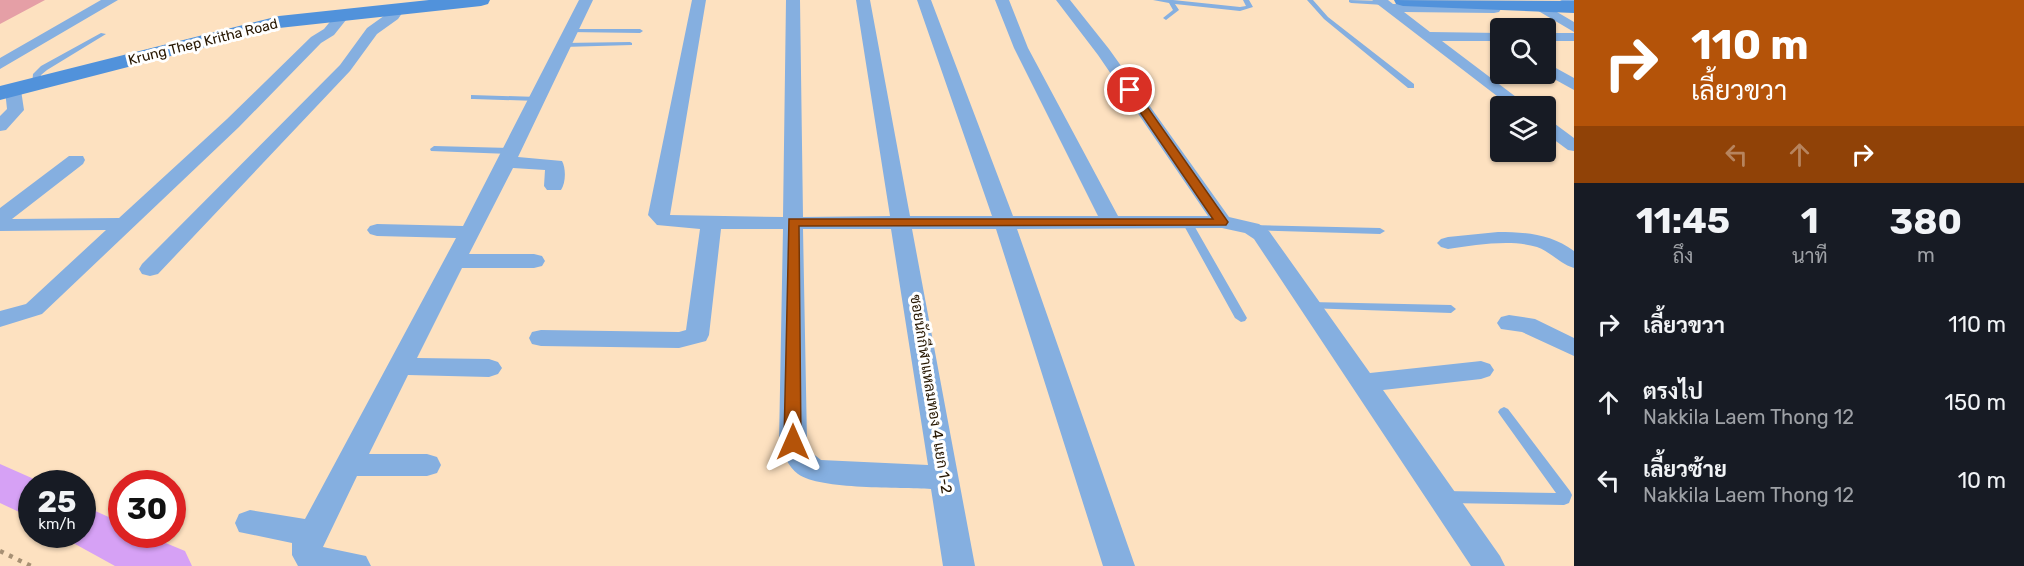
<!DOCTYPE html>
<html lang="th">
<meta charset="utf-8">
<style>
body{margin:0;font-family:Rubik,Sarabun,sans-serif;background:#242831;color:#f1f3f6;height:100vh;display:flex;flex-direction:column;font-size:22px;white-space:nowrap}
*{box-sizing:border-box;margin:0}
p{font-size:20px;color:#9ea1a6}
.icon{flex:none;width:33px;height:33px;fill:none;stroke:currentColor;stroke-width:2;stroke-linecap:round;stroke-linejoin:round}
.map{position:relative;flex:1;overflow:hidden}
.sheet{display:flex;flex-direction:column;background:#171b24;width:450px}
.sheet>*{flex:none}
.top-card{background:#b45309;color:#fff;overflow:hidden}
.controls{position:absolute;left:1490px;top:18px;display:grid;gap:12px}
.controls a{display:grid;place-items:center;width:66px;height:66px;border-radius:6px;background:#171b24;box-shadow:0 2px 4px #0004;font-size:30px}
.speed{position:absolute;left:18px;top:470px;display:flex;gap:12px;font-size:30px;font-weight:700;text-align:center}
.speed>*{display:grid;place-content:center;width:78px;height:78px;border-radius:50%;background:#171b24;box-shadow:0 2px 4px #0004;line-height:1}
.speed small{font-size:15px;font-weight:400}
.speed .limit{border:9px solid #d22;background:#fff;color:#111}
.pin{position:absolute;display:grid;place-items:center;width:51px;height:51px;color:#fff;margin:-26px;border:3px solid #fff;border-radius:50%;box-shadow:0 2px 6px #0007}
.me{position:absolute;width:66px;margin:-33px;rotate:0deg;stroke-linejoin:round;filter:drop-shadow(0 0 4px #0008)}
.turn{display:flex;align-items:center;gap:21px;height:126px;padding:0 18px;font-size:27px}
.turn .icon{width:78px;height:78px;stroke-width:2.5}
.turn b{display:block;font-size:42px;line-height:51px}
.lanes{display:flex;align-items:center;height:57px;padding:0 18px;background:#0003;justify-content:center;gap:30px;direction:ltr}
.lanes .off{opacity:.35}
.eta{display:flex;justify-content:space-evenly;align-items:center;height:102px;text-align:center}
.eta b{font-size:36px;font-weight:700;line-height:42px}
ul{padding:0;list-style:none}
li{display:flex;align-items:center;gap:18px;height:78px;padding:0 18px}
li div{flex:1}
li b{display:block;font-size:22px}
li em{font-style:normal}
main{display:flex;flex:1;min-height:0}
.map>svg:first-child{display:block}
.green{fill:#e59fa6}
.lines{fill:none;stroke-linecap:round;stroke-linejoin:round}
.river{fill:#d6a1f5;fill-rule:evenodd}
.path{stroke:#a79074;stroke-width:4.5;stroke-dasharray:4 6;stroke-linecap:butt}
.lane{fill:#85afe0;fill-rule:evenodd}
.street{fill:#85afe0;fill-rule:evenodd}
.secondary{fill:#5192db;fill-rule:evenodd}
.route{fill:#b45309;stroke:#753606;stroke-width:1.5}
.labels{text-anchor:middle;dominant-baseline:central;stroke-width:6;stroke-linejoin:round;paint-order:stroke}
.far-street-label{font-size:14px;fill:#271702;stroke:#fff}
.street-label{font-size:15px;fill:#271702;stroke:#fff}
</style>
<main>
<div class="map">
<svg width="1574" height="566" viewBox="0 0 1574 566">
<rect width="100%" height="100%" fill="#fde1c0"/>
<!-- green -->
<path class="green" d="M0 0H45L0 24Z"/>
<g class="lines">
<!-- river -->
<path class="river" d="M0 464 43 483H32V518L0 503Z
M82 505 122 523V534H144L185 551 192 566H115L66 539 63 534H82Z"/>
<!-- path -->
<path class="path" d="M0 551 31 566"/>
<!-- lane -->
<path class="lane" d="M1153 0H1173L1240 7 1246 6 1243 0H1249L1253 7 1240 11 1175 4 1179 10 1166 20 1163 18 1173 10 1169 3Z
M1307 0H1313L1328 17 1414 84V88H1408L1324 19Z
M1349 0 1384 1 1387 3 1384 5 1351 3 1349 2Z
M570 29H640L643 31 640 33 568 32V30Z
M101 33 106 34 47 70 41 75 38 86H32L33 74 41 66Z
M630 42 632 43V45L563 47 560 45 563 43Z
M471 95 538 97 542 99 538 101 474 99H471Z
M434 146 512 148 516 151 512 154 431 151 430 149Z
M1187 219 1192 222 1247 318 1245 321 1241 322 1235 318 1182 222Z
M1252 225 1380 228 1385 231 1380 234 1249 230 1247 228Z
M1310 302 1451 305 1456 309 1451 313 1306 308 1305 306Z
M1504 407 1508 409 1570 491 1572 495 1569 503 1564 505 1445 503 1440 501 1438 497 1440 493 1445 491 1556 493 1500 415 1498 412 1500 409Z"/>
<!-- street -->
<path class="street" d="M101 0H118L0 69V58Z
M579 0H593L518 157 562 161C566 168 566 183 561 190H547L544 186 545 170 513 168 469 254H534L542 256 545 261 542 266 534 268H462L417 358 489 359 498 362 502 368 498 374 489 377 408 375 369 454H427L437 457 441 465 437 473 427 476H357L323 547 366 556 371 566H298L292 555V543L239 532 235 523 239 514 250 510 305 519 456 238 377 236 370 234 367 230 370 226 377 224 463 226Z
M692 0H706L670 215 783 217 786 0H800L803 217 890 216 856 0H870L910 216H992L917 0H931L1013 216H1098L1014 48 995 0H1009L1028 48 1118 216H1208L1098 55 1056 0H1070L1109 49 1229 217 1259 224 1269 231 1370 373 1481 361 1490 364 1494 370 1490 376 1481 379 1383 390 1500 556 1505 566H1471L1254 239 1245 233 1222 228 1017 229 1135 566H1103L996 229H912L975 566H943L931 489C901 487 820 490 798 474 788 467 783 453 779 442L783 229H721L709 335 706 341 679 348 541 346 532 344 529 338 532 332 541 330 679 332 686 330 700 229 657 225 648 215ZM803 229H891L928 465 821 460 811 452 807 442Z
M1372 0H1388L1393 4 1499 6 1501 9 1499 12 1494 13 1404 12 1430 32 1500 33V41H1442L1528 106H1510Z
M1560 0H1574V8Z
M1540 2 1574 22V32L1535 9 1533 6Z
M398 5 405 9 398 19 377 34 350 71 158 274 150 276 142 274 139 269 142 264 340 65 367 28 388 13 393 6Z
M343 11 350 15 334 35 321 43 239 127 42 314 0 327V311L26 304 106 230 0 231V208L69 156H83L85 160 83 164 12 219 119 218 227 119 311 37 324 29 338 12Z
M1545 33H1574V41H1545Z
M1545 62 1574 78V90L1545 74Z
M13 85 21 90 24 110 6 130 0 131V116L7 109 5 90Z
M1545 120 1551 121 1574 138V151L1568 150 1545 133Z
M1498 232C1526 232 1551 234 1574 251V268C1560 264 1551 252 1537 247 1511 239 1475 245 1448 249L1441 247 1437 243 1441 239 1448 237Z
M1509 315 1535 319 1574 338V356L1522 332 1501 329 1497 323 1501 317Z"/>
<!-- secondary -->
<path class="secondary" d="M429 0H490L488 4 481 6 279 28 0 100V86L279 16Z
M1394 0 1574 1V13L1403 6 1396 4Z"/>
</g>
<!-- route -->
<path class="route" d="M1127 88H1134L1228 222 1226 225 799 226 801 442 799 447 793 449 787 447 784 442 789 219H1213L1125 90Z"/>
<g class="labels">
<!-- far-street labels -->
<g class="far-street-label">
<text transform="translate(203 42) rotate(-14)">Krung Thep Kritha Road</text>
</g>
<!-- street labels -->
<g class="street-label">
<text transform="translate(931 394) rotate(81)">ซอยนักกีฬาแหลมทอง 4 แยก 1-2</text>
</g>
</g>
</svg>
<div class="controls">
<a><svg class="icon" aria-label="search" viewBox="0 0 24 24"><circle cx="10" cy="10" r="6"/><path d="M15 15l6 6"/></svg></a>
<a><svg class="icon" aria-label="layers" viewBox="0 0 24 24"><path d="M12 4l9 5-9 5-9-5zM3 14l9 5 9-5"/></svg></a>
</div>
<div class="speed"><div>25<small>km/h</small></div><div class="limit">30</div></div>
<div class="pin" style="left:1130px;top:90px;background:#d93025"><svg class="icon" aria-label="arrive" viewBox="0 0 24 24"><path d="M6 21V4h12l-3 4 3 4H6"/></svg></div>
<svg class="me" style="left:793px;top:442px" viewBox="-20 -20 40 40"><path d="M0-17L14 15 0 8-14 15z" fill="#b45309" stroke="#fff" stroke-width="4"/></svg>
</div>
<section class="sheet">
<div class="top-card">
<div class="turn"><svg class="icon" aria-label="right" viewBox="0 0 24 24"><path d="M7 20v-9h11M14 6l5 5-5 5"/></svg><div><b>110 m</b>เลี้ยวขวา</div></div>
<div class="lanes"><svg class="icon off" aria-label="left" viewBox="0 0 24 24"><path d="M17 20v-9H6M10 6l-5 5 5 5"/></svg><svg class="icon off" aria-label="ahead" viewBox="0 0 24 24"><path d="M12 20V5M6 11l6-6 6 6"/></svg><svg class="icon" aria-label="right" viewBox="0 0 24 24"><path d="M7 20v-9h11M14 6l5 5-5 5"/></svg></div>
</div>
<div class="eta">
<div><b>11:45</b><p>ถึง</p></div>
<div><b>1</b><p>นาที</p></div>
<div><b>380</b><p>m</p></div>
</div>
<ul>
<li><svg class="icon" aria-label="right" viewBox="0 0 24 24"><path d="M7 20v-9h11M14 6l5 5-5 5"/></svg><div><b>เลี้ยวขวา</b></div><em>110 m</em></li>
<li><svg class="icon" aria-label="ahead" viewBox="0 0 24 24"><path d="M12 20V5M6 11l6-6 6 6"/></svg><div><b>ตรงไป</b><p>Nakkila Laem Thong 12</p></div><em>150 m</em></li>
<li><svg class="icon" aria-label="left" viewBox="0 0 24 24"><path d="M17 20v-9H6M10 6l-5 5 5 5"/></svg><div><b>เลี้ยวซ้าย</b><p>Nakkila Laem Thong 12</p></div><em>10 m</em></li>
</ul>
</section>
</main>
